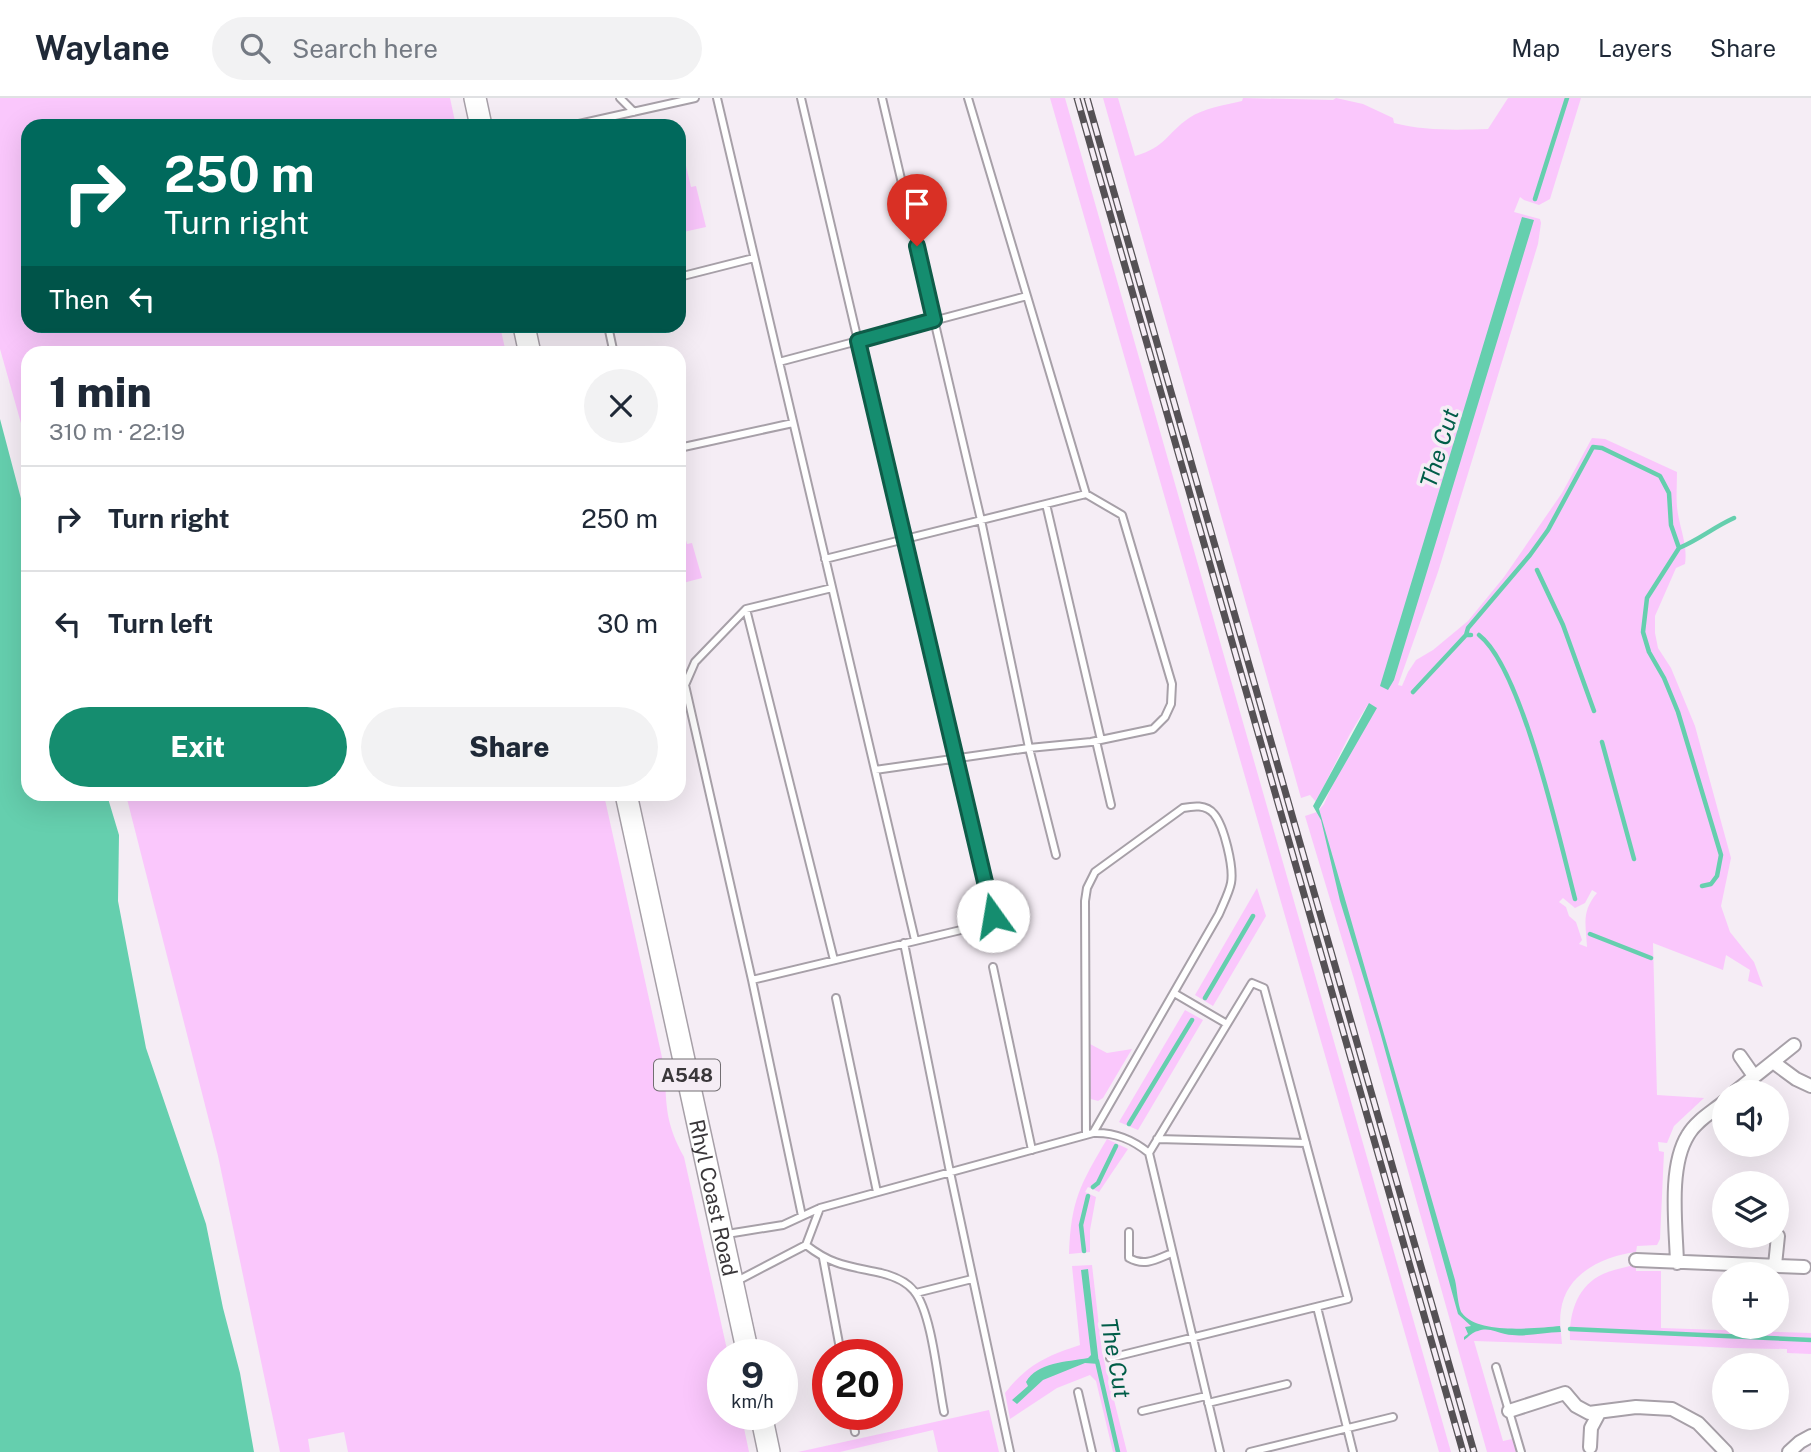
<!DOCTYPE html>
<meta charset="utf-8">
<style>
body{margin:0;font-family:"Public Sans",sans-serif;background:#f2f2f3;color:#1f2937;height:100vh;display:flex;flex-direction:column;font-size:26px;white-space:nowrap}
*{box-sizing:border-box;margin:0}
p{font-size:23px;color:#747a83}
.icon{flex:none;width:38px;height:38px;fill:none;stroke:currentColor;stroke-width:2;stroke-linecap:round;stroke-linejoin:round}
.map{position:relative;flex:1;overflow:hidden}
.panel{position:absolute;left:21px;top:248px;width:665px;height:455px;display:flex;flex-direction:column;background:#fff;border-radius:21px;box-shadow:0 7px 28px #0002}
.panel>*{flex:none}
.guide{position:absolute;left:21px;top:21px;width:665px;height:214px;border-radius:21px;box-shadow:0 7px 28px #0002;background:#00695c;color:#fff;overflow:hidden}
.controls{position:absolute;left:1712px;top:982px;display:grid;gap:14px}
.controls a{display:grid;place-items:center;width:77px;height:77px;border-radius:50%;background:#fff;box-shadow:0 7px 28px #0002;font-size:35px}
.speed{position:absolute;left:707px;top:1241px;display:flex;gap:14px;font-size:35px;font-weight:700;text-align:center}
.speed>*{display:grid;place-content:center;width:91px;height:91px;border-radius:50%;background:#fff;box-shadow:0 7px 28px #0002;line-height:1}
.speed small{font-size:18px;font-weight:400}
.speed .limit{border:10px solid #d22;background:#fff;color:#111}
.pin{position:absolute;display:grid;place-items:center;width:60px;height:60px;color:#fff;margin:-72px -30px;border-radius:50% 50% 50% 0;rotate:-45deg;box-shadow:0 0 7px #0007}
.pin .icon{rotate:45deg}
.me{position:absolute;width:77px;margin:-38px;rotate:347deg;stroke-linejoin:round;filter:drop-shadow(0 0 5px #0008)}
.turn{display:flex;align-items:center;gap:24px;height:147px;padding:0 28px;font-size:32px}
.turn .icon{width:91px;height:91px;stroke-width:2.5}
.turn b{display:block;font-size:49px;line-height:60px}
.then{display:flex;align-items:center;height:66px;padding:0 28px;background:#0003;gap:14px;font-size:26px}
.round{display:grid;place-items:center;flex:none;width:74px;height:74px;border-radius:37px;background:#f2f2f3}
.head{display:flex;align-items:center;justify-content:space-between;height:119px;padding:0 28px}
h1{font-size:42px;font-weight:800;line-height:52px}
.cta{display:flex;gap:14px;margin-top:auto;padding:14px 28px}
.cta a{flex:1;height:80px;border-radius:42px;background:#158d6f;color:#fff;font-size:28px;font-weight:800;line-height:80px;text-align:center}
.cta a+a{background:#f2f2f3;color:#1f2937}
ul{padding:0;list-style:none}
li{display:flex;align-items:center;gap:21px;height:105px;padding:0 28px;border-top:2px solid #e0e1e3}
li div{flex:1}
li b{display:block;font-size:26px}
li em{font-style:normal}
header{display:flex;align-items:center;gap:42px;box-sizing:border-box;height:98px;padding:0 35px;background:#fff;border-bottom:2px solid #e0e1e3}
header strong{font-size:33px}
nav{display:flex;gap:38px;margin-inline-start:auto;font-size:24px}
.search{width:490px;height:63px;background:#f2f2f3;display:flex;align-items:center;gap:18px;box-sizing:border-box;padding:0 24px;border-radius:38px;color:#747a83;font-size:26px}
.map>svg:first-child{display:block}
.green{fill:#fac7fc;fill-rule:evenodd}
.water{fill:#65cfae}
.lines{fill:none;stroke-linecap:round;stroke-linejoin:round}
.stream{stroke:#65cfae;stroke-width:4.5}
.lane-casing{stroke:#a7a0a8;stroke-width:10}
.street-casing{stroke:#a7a0a8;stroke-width:16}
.primary-casing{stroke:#a7a0a8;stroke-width:24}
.lane{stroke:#fff;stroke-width:6}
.street{stroke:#fff;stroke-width:12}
.primary{stroke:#fff;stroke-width:21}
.rail-casing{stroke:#555155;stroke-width:7}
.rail{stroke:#f5edf5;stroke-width:4.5;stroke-dasharray:13;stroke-linecap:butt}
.route-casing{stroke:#0e5c48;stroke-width:18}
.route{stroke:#158d6f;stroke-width:12}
.labels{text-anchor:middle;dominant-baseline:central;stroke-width:7;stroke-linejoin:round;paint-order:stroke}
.shield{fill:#f5edf5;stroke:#726e72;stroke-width:2}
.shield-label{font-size:19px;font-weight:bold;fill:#3a373a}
.street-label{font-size:21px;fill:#3a373a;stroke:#f5edf5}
.water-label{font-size:23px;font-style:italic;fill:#005d48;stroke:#f5edf5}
</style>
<header>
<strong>Waylane</strong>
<div class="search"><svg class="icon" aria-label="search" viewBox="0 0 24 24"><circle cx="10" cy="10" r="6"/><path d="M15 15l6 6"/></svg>Search here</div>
<nav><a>Map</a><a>Layers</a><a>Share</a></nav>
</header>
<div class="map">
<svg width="1811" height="1354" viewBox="0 0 1811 1354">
<rect width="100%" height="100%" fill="#f5edf5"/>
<!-- green -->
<path class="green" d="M0 0H450L456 28H28V228H500L506 255 28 256V350L0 251Z
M1050 0H1065L1451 1354H1439Z
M1103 0H1118L1135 58C1166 49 1166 36 1189 20 1204 10 1225 7 1242 3L1243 0 1333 2 1336 0 1363 6 1393 20 1394 25C1424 33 1458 32 1488 31L1508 0H1581L1550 101 1539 107 1524 102 1520 99 1514 114 1540 121 1541 125 1538 146 1438 474 1398 587 1402 588 1408 574 1416 562 1433 552 1468 523 1504 479 1562 395 1592 340 1605 341 1677 374C1677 386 1676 398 1677 409 1679 429 1688 446 1685 466L1676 470 1655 518V535L1658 550 1671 570 1695 628 1731 760 1721 808 1730 834 1754 864 1763 889 1748 883 1750 872 1726 857 1723 872 1653 845 1657 997 1704 1000 1674 1028 1667 1045 1658 1044 1659 1053 1664 1054 1660 1141 1657 1147 1637 1148 1636 1154C1604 1158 1566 1175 1561 1212 1559 1223 1561 1234 1562 1246L1474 1243 1503 1343 1512 1341 1516 1354H1487L1354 881 1305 718 1317 714 1324 706 1368 606 1350 636 1316 704 1310 697 1301 700ZM1592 792 1597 795C1581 814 1586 826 1587 849L1579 846 1582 842 1576 824 1569 818 1566 809 1559 804 1563 800 1575 810 1585 805Z
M679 38 691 89 696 88 706 129 679 135Z
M679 419 687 446 692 445 702 480 679 486Z
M126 697H604L665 973C666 1009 666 1026 684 1059L728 1256H723V1316H741L749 1354H348L344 1334 308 1341 310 1354H280L218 1058Z
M1257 790 1266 818 1213 908 1195 897Z
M1185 912 1203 922 1138 1032 1119 1024Z
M1090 946 1107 955 1132 951 1103 1000 1098 1003 1091 1001 1090 998Z
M1107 1041 1128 1051 1099 1094 1088 1089 1085 1094 1096 1099 1090 1132V1154L1069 1156C1071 1102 1080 1087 1107 1041Z
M1636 1166V1173H1661V1230L1811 1235V1256L1787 1255V1251L1731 1250 1570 1242C1569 1215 1577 1188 1603 1176 1614 1171 1625 1170 1636 1166Z
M1092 1167 1102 1254 1127 1354H1113L1096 1283 1090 1277 1057 1290 1010 1321 1005 1295C1027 1267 1046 1258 1080 1247L1072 1168Z
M989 1312 999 1354H938L933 1332 840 1354H798Z"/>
<!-- water -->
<path class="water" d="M1522 119 1534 122 1394 582 1388 592 1380 588Z
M0 321 28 427V696L107 697 119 737 118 803 146 950 206 1126 223 1210 240 1275 254 1354H0Z
M1369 605 1377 610 1319 711 1455 1182C1457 1190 1458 1210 1462 1215 1478 1237 1536 1230 1560 1228L1561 1234C1542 1234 1524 1240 1505 1236 1496 1234 1488 1229 1478 1233 1472 1234 1469 1239 1464 1242V1239L1468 1236 1465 1229 1471 1228 1458 1216 1380 934 1340 803 1321 722 1313 708Z
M1088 1171 1099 1266 1085 1265 1043 1282 1017 1306 1012 1302 1028 1288 1026 1284C1037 1264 1067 1264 1088 1260L1091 1257 1081 1172Z"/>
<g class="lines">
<!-- stream -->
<path class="stream" d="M1535 101 1567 0
M1679 450C1700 441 1714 429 1734 420
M1537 472 1563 527 1594 613
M1466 537 1468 530 1530 457 1548 432 1593 349 1602 350 1660 378 1669 395 1671 427 1679 450 1647 500 1643 534 1649 554 1664 580 1678 614 1721 757 1717 778 1711 786 1702 788
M1479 537C1522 570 1560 744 1575 801
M1413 594 1466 537H1471
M1602 644 1634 761
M1590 836 1651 860
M1205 900 1253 818
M1129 1026 1192 922
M1093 1089 1098 1085 1116 1048
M1084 1153 1081 1127 1088 1098
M1570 1231 1811 1242
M1097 1263 1118 1354"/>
<defs>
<path id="lane" d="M620 0 634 14
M717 0 875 672 1029 650 1091 644 1153 631 1165 619 1171 606 1172 586 1122 417 1086 396 968 0
M882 0 981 422 1029 650 1056 757
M570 28 695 0
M679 179 754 160
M608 228 614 256
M779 264 1027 198
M679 350 793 325
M1046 406 1101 642
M825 461 1086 396
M746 511 834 862
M1096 643 1111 707
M875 672 915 842
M904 845 950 1074 1010 1354
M993 869 1032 1052
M752 882 986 826 993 818 801 0
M1174 895 1227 926
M836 900 877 1094
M1086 1037 1085 803 1087 790 1095 774 1183 710C1193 708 1206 706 1214 716 1224 728 1234 769 1231 785 1229 795 1223 806 1219 816L1093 1035
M1157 1041 1306 1045
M802 1118 752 882 685 587 695 564 746 511 832 490
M1129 1134V1160C1145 1169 1157 1161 1172 1155
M727 1136 783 1127 820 1110 1093 1035C1115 1034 1132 1041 1149 1055L1220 1354
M806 1147C833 1168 849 1168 881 1175 893 1178 906 1183 914 1193 932 1214 938 1285 944 1314
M823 1160 841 1256
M737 1183 806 1147 820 1110
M916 1195 972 1181
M1317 1209 1353 1354
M1110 1260 1348 1201 1264 890 1252 885 1149 1055
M1496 1269 1521 1354
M1078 1294 1092 1354
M1208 1305 1287 1286
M1142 1313 1206 1298
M852 1316 855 1334
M1250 1354 1393 1319"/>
<path id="street" d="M1740 958 1754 978
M1773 964 1796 981 1811 988
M1735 994 1794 947
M1636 1162 1804 1169
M1677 1165C1676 1128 1668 1069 1688 1037 1696 1023 1712 1014 1724 1004
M1775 1167 1778 1138
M1509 1313 1565 1295 1576 1308 1589 1315 1636 1309 1672 1311 1698 1325 1726 1354
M1590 1349 1591 1330 1599 1315
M1789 1354 1800 1344 1811 1338"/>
<g id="primary">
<path d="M475 0 481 28"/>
<path d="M524 228 530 256"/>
<path id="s1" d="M626 696 748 1256"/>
<path d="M761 1316 769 1354"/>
</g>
</defs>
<!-- lane casing -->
<use href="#lane" class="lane-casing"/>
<!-- street casing -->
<use href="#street" class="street-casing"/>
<!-- primary casing -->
<use href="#primary" class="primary-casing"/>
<!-- lane -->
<use href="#lane" class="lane"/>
<!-- street -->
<use href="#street" class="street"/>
<!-- primary -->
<use href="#primary" class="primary"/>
<defs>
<path id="rail" d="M1077 0 1463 1354
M1087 0 1474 1354"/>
</defs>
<!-- rail casing -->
<use href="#rail" class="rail-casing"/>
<!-- rail -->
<use href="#rail" class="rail"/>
</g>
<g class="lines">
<defs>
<path id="route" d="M917 148 934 222 858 243 993 818"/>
</defs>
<!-- route casing -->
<use href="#route" class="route-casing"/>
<!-- route -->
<use href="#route" class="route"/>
</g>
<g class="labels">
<!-- shield labels -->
<rect class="shield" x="654" y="961.5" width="66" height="31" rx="5"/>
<g class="shield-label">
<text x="687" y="977">A548</text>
</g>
<!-- street labels -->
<g class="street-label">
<text stroke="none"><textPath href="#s1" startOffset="413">Rhyl Coast Road</textPath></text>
</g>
<!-- water labels -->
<g class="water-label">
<text transform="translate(1439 350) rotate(-73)">The Cut</text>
<text transform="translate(1116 1260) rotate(80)">The Cut</text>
</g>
</g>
</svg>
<div class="controls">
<a><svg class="icon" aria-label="sound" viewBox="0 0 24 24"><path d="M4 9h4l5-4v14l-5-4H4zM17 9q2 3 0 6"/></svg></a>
<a><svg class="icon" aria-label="layers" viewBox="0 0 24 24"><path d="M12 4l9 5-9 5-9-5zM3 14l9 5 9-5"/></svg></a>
<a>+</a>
<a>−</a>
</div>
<div class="speed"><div>9<small>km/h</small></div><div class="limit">20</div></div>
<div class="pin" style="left:917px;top:148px;background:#d93025"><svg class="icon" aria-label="arrive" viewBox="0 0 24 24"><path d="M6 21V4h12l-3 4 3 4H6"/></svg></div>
<svg class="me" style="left:993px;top:818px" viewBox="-20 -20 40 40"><circle r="19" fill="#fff"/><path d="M0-13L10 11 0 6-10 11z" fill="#158d6f"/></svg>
<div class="guide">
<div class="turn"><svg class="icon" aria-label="right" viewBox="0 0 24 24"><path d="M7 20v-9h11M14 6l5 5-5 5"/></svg><div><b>250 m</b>Turn right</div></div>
<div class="then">Then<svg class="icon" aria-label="left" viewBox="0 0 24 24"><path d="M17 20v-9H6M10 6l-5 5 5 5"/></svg></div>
</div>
<section class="panel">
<div class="head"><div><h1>1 min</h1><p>310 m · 22:19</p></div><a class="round"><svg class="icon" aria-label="close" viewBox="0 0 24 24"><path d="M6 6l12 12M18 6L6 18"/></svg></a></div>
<ul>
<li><svg class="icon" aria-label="right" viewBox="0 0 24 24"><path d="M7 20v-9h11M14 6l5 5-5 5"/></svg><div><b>Turn right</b></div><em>250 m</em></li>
<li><svg class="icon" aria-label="left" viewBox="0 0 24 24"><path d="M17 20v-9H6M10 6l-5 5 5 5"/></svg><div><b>Turn left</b></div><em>30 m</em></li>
</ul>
<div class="cta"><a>Exit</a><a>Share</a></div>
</section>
</div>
